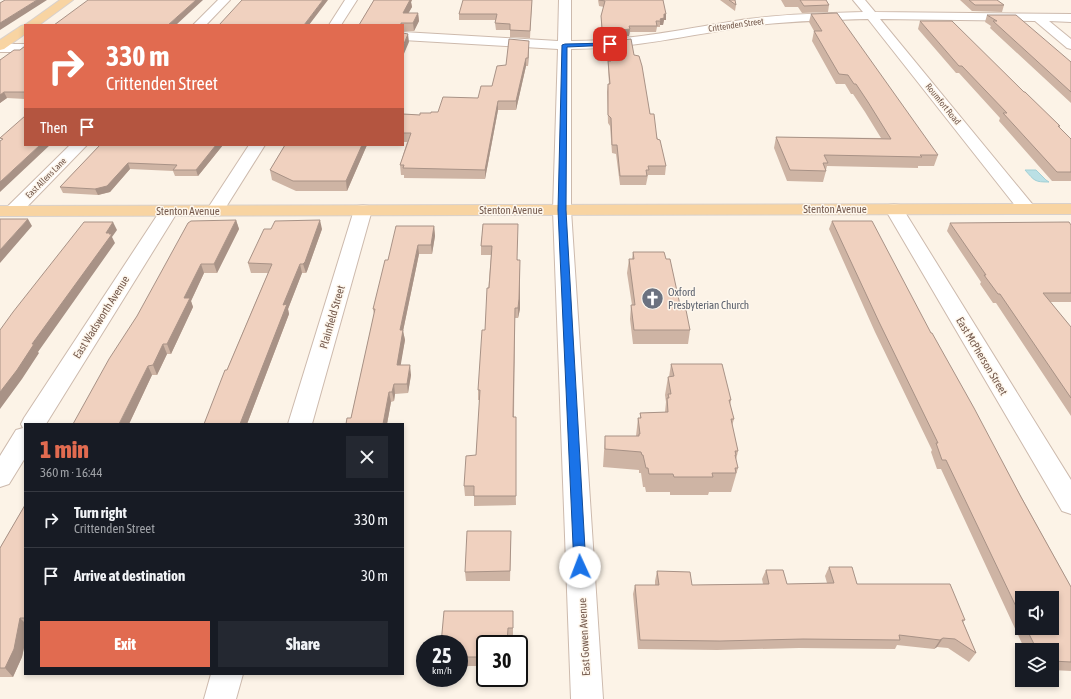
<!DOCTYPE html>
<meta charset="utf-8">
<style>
body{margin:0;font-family:"Asap Condensed",sans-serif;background:#242831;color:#f1f3f6;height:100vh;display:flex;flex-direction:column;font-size:15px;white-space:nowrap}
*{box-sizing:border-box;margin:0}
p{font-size:13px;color:#9ea1a6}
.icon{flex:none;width:22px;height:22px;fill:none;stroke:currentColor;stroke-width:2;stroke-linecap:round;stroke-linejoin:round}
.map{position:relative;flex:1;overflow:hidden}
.side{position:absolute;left:24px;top:423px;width:380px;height:252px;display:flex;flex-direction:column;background:#171b24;border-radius:0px;box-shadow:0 2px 6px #0003}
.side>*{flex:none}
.banner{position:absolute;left:24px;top:24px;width:380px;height:122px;border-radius:0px;box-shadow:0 2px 6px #0003;background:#e16b50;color:#fff;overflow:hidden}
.controls{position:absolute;left:1015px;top:591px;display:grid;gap:8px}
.controls a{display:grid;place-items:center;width:44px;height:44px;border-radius:0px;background:#171b24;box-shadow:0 2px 6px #0003;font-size:20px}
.speed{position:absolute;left:416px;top:635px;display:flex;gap:8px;font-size:20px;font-weight:700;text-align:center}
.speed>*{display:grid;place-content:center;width:52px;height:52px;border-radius:50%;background:#171b24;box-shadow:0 2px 6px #0003;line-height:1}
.speed small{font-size:10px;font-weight:400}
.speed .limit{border:2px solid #111;border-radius:6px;background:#fff;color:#111}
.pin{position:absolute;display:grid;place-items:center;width:34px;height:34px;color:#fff;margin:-17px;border-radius:8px;box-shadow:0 2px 6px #0006}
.me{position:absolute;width:44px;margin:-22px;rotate:358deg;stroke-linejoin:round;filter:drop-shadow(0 0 3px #0008)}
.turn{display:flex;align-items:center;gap:14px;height:84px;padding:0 16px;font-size:18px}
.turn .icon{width:52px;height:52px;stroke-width:2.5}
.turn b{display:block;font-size:28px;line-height:34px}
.then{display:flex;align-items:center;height:38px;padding:0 16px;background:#0003;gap:8px;font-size:15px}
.round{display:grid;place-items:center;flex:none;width:42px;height:42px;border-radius:0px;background:#242831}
.headline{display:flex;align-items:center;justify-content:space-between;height:68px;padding:0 16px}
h1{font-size:24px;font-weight:800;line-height:30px;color:#e16b50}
.action{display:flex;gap:8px;margin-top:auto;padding:8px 16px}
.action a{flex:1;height:46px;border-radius:0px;background:#e16b50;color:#fff;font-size:16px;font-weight:800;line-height:46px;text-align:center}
.action a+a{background:#242831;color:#f1f3f6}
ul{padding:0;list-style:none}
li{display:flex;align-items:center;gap:12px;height:56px;padding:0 16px;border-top:1px solid #363941}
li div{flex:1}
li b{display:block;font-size:15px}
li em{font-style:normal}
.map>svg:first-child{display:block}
.water{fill:#bbe0e5;stroke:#a2d0d6}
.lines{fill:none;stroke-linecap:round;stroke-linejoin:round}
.minor-casing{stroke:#cdbaad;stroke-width:2}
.major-casing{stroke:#d8d1cd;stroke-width:2}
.minor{fill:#fff;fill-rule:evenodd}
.major{fill:#f8d4a2;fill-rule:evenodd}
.wall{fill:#ceb4a4;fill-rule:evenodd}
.shaded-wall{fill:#a89286}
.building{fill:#f0d1bf;stroke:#a89286}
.route{fill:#1a73e8;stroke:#114b97}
.labels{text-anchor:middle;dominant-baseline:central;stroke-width:3;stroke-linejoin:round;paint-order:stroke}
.far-street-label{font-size:9px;fill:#74594c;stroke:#fef7ed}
.street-label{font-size:11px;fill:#74594c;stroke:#fef7ed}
.worship-label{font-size:11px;fill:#5b616d;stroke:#fef7ed;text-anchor:start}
</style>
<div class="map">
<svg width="1071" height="699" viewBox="0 0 1071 699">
<rect width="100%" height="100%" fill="#fcf3e7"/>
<!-- water -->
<path class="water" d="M1025 170H1036L1046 180 1049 182C1034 182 1035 181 1025 170Z"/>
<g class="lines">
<defs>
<path id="minor" d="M218 0H230L206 25H193Z
M345 0H357L341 25H329Z
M559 0H571V41C631 41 688 28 748 19 786 14 824 13 863 12L853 0H865L875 12 1071 14V22L1049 21 1071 39V49L1067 48 1035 21 880 19 1033 205 1036 209 1033 213 1027 214 1021 213 868 19C828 20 789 21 749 26 689 35 631 49 571 49V210L603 699H571L553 210 558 49 403 40V32L558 41Z
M0 44H25V52H0Z
M70 145H87L19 215 13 216 7 215 4 211 7 207Z
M249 145H265L221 215 215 216 209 215 206 211Z
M894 204 900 205 903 209 1071 480V514L1062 511 885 209 888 205Z
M363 205 369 206 372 210 312 424H288L354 210 357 206Z
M169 206 175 207 178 211 46 424H25V458L9 484 0 487V456L16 430 23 428 21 424 24 418 160 211 163 207Z
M211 674H243L236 699H204Z"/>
<path id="major" d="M60 0H73L39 25H25Z
M25 25V34L4 49 0 50V40L21 26Z
M1071 204V214L0 216V206Z"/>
</defs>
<!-- minor casing -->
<use href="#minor" class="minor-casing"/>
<!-- major casing -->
<use href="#major" class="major-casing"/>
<!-- minor -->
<use href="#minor" class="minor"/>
<!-- major -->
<use href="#major" class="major"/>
</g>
<!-- wall -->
<path class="wall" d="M374 0H412L411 2 412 7 408 13H418L419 21 414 31H403V25H359Z
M532 0 530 38 510 37V30H496L495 23 496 20H459V14Z
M598 0H663L666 20H664L663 25H660V27H657L656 32H630L629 36 606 38 607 34H602L601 23V16L604 7 599 6Z
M720 0H735L736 5 735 11Z
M781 0H826L829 5 828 12 802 13 798 7H785Z
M960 0H997L1004 5 1002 12 972 11Z
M811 14 938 155 934 166H918V168L827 166 826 170V171L823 182 787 181 774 148 776 137 881 138 865 112 853 94H851L845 84H836L812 41 814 31 809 22Z
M987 15 1071 62V103L990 28 991 26 985 22Z
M920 21 1024 92 1060 126 1059 127 1071 139V181H1052L999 121 1000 118 959 73H956L918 29Z
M608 41 634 55 650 114 666 166 665 175H648L646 185H620L616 154 612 153 610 126 608 123 607 92 608 84H609L608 68V61H610L608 49Z
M25 46V99L7 98 0 103V60L20 50Z
M529 49 528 66H526L516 110H498L485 179 404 178V175H401L400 165 407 142H403V114L420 115 438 112 478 98 492 86 506 65Z
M100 145H223L198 176H175L173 171 130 169 110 192 98 195 63 193 60 187Z
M285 145H367L347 191H296L272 180 270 170Z
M236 220 239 229 217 273H204L191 301 193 307 171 354H167L157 375H152L129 424 137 316Z
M832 221 931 333 1071 587V671L1052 670V650H1025L941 469H937L931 452 932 450 875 332 829 229ZM1022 598 1052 628H1022Z
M950 223 1071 225V302H1050L1071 327V416L996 303H993L980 284 981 282 947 231Z
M483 224 518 260 520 269V309L518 318H515L514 417 516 505 474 506V496H465L464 486 476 455 480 400H478V390L485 330 491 255H481V246Z
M434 226 435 236 432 254H419L403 331 405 340 400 365 411 375 408 393 395 394 394 401 391 402 387 424H346L351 418 374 314 373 309 388 260Z
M322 229 307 271 306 273H302L288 309 289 314 247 424H204L268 273H251L248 263Z
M633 252 666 259 680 305 690 330 688 344H633L630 319 631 305H632L627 273 629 259H632Z
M671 364 731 400 730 405 734 419 732 426 738 451 736 460 738 468 731 492H709L708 495H670V492H646L645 487H643L641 473H639V470L603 467 605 436H636L638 418H640V413L665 412 666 402 665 395 668 377H669Z
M25 505V643L22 657 13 677H0V548Z
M511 540 510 581H466L465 572Z
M829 567 857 584 965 620 963 622 976 653 969 662 948 648 937 647 934 649 897 645 895 649 799 648 717 650 638 649 633 594 635 585H655V581L657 571 692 585 763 584 762 579 766 570 787 584 827 583 825 576Z
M513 611V637L508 638V644H485V666H459V644Z"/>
<!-- shaded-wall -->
<path class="shaded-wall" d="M37 0H47L0 30V23Z
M196 0H203L176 25H168Z
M323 0H328L309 25H304Z
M409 0H412L411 2 412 7 404 21 403 13Z
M418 13 419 21 414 31 413 23Z
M664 14H666V20H664L663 25H660V19Z
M630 29 629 36 606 38 607 32Z
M408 34 409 42 403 56V46Z
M529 41V49L528 66V58Z
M526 58V66L516 110V101Z
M4 92 7 98 0 103V95Z
M498 101V110L485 179V170Z
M40 145H50L0 192V182Z
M216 145H223L198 176 196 170Z
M362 145H367L347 191 346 181Z
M128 163 130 169 110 192 98 195 95 189Z
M28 219 32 226 0 263V250Z
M236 220 239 229 217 273 214 264Z
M320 220 322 229 307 271 306 273 303 264Z
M113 222 117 230 112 237 115 243 38 352 39 353 22 379 0 409V392Z
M434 226 435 236 432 254 431 245Z
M418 245 419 254 403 331 405 340 399 375 397 365 400 330Z
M201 264 204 273 191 301 193 307 171 354 167 344 184 298Z
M300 264 302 273 288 309 289 314 247 424H240L283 305Z
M520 269V309L518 318V308Z
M515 308V318L513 427V417Z
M163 344 167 354 157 375 153 365Z
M410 365 411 375 408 393 407 384Z
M148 366 152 375 129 424H119Z
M394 384 395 394 394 401 392 392Z
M389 392 391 402 387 424H383Z
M20 618 25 623V643L22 657 13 677 5 668Z
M943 638 937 647 934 649 940 640Z"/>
<!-- building -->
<path class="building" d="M5 0H37L0 23V3Z
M88 0H196L168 25H54Z
M242 0H323L304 25H219Z
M374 0H410L403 13H418L413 23H401V25H359Z
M463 0H532L530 31 510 30V24L495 23 497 14H459Z
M599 0H663L666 14H664V18L660 19 661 21H656L657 26H629L630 29 607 32V28H602L601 16 605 1Z
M729 0H735L736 5Z
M800 0H826L829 5 804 6Z
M969 0H997L1004 5H975Z
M837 13 938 155H920L922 157 824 155 828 163H823L826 171 790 170 776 137 891 139 868 102 856 84H854L848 75 839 74 814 31H822L811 14Z
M987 15H1016L1071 62V92L993 21H997Z
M920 21H952L1024 92H1025L1060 126H1058L1071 139V172H1057L1003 113H1007L962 66H959Z
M403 33 408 34 403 46Z
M509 39 529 41 528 58H526L516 101H498L485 170 403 168 404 165H400L411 133H403V114L420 115V113H431V112H438L443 97 478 98 481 86H492L497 66 506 65Z
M631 39 634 55 639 56 642 66 650 114H654L657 139 660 140 666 166H648L649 170H646L647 176H620L617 145H612L611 118 608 115V84H610L608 61H611L608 41Z
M25 46V92H4L0 95V60L14 50H20Z
M25 116V145H40L0 182V141L3 139 0 138Z
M100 145H216L196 170H173L177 165 128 163 107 186 95 189 60 187Z
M285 145H362L346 181H293L270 170Z
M0 219H28L0 250Z
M236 220 214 264H201L184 298H190L167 344H163L153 365 148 366 119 424H73L109 359 137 316 188 223 191 221Z
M320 220 305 262 303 264H300L283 305 287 304 240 424H204L225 370H227L272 264 248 263 264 229H271L275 221Z
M832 221H872L931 333H932L974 408 1021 497 1071 587V662L1052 661V650H1037L1026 628H1052V598H1022V619L946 460H942L936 443H938L879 322Z
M84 222H113L106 233H110L109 234H112L32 344H34L17 370 0 392V330L13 312Z
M1069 222 1071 225V293H1043L1071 327V398L1000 294H998L984 275H986L950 223Z
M483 224H518L517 260H520L519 299 518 308H515L513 417H516V496H474V486H464L466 456 476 455 480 390H478L482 330H485L487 288H489L492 246H481Z
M396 226H434L431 245H418L400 330H403L397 365H410L407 384H394L392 392H389L383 424H346L347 418H351L375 309H373L385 260H388Z
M633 252H664L666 259H670L680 305H685L690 330H634L631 305H635L629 259H634Z
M671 364H722L731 400H729L734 419H731L738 451H735L736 455H735L738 468H735L736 473H712L713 477H674L673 474H649L648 468H646L643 455H642L641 452 605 449V436H639V434H640L638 418H641L640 413 668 412 667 398H669L668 394H671L668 377 674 376Z
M25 505V618H20L14 649 5 668H0V548Z
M467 531H511L510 571 465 572Z
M829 567H852L857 584H950L965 620H962L976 653 955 639 943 638 940 640 899 635 900 640 803 639 720 641 640 640 635 585H659L657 571 690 572 692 585 769 584 766 570H783L787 584 834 583Z
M444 611H513V628H508L507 644H485V657H459V644H441Z"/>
<!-- route -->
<path class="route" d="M610 43H612V45L567 47 566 210 586 567 584 570 580 572 575 570 574 567 558 210 562 45 565 44Z"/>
<!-- icons -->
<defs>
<symbol id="church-disc" viewBox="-11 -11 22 22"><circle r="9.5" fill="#6b7280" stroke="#fef7ed"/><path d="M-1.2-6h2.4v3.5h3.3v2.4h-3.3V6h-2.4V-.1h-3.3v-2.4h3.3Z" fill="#fff"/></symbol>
</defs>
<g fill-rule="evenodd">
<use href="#church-disc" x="640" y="286" width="25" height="25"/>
</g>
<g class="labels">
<!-- far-street labels -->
<g class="far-street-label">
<text transform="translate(736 25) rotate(-8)">Crittenden Street</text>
<text transform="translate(943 104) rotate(51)">Roumfort Road</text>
<text transform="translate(46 178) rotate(-45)">East Allens Lane</text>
</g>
<!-- street labels -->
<g class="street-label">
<text x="835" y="209">Stenton Avenue</text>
<text x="511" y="210">Stenton Avenue</text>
<text x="188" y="211">Stenton Avenue</text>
<text transform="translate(101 317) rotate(-58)">East Wadsworth Avenue</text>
<text transform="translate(332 317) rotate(-74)">Plainfield Street</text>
<text transform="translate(982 356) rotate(59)">East McPherson Street</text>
<text transform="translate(584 637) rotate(-93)">East Gowen Avenue</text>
</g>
<!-- worship labels -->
<g class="worship-label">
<text x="668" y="292">Oxford<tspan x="668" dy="13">Presbyterian Church</tspan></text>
</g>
</g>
</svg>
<div class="controls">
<a><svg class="icon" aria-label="sound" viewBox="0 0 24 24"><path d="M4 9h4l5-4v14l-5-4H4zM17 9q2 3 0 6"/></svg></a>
<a><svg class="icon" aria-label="layers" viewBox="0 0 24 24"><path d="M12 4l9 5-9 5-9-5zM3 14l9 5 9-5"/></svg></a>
</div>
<div class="speed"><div>25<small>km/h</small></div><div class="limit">30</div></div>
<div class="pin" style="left:610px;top:44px;background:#d93025"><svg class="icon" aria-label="arrive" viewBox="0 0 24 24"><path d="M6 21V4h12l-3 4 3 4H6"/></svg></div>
<svg class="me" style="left:580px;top:567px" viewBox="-20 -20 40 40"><circle r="19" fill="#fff"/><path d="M0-13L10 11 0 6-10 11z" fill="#1a73e8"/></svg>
<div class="banner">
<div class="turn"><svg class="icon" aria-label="right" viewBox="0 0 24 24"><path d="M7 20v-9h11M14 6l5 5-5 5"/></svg><div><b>330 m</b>Crittenden Street</div></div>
<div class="then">Then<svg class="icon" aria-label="arrive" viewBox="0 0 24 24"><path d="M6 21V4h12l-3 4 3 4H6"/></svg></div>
</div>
<section class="side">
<div class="headline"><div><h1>1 min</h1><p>360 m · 16:44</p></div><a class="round"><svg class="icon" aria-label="close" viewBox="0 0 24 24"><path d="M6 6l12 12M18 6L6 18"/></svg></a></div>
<ul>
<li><svg class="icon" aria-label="right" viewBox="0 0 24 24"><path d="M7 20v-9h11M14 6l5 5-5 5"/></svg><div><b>Turn right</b><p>Crittenden Street</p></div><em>330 m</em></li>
<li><svg class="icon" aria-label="arrive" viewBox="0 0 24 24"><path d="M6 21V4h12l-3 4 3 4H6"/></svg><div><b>Arrive at destination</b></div><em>30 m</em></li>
</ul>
<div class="action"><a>Exit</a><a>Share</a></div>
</section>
</div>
